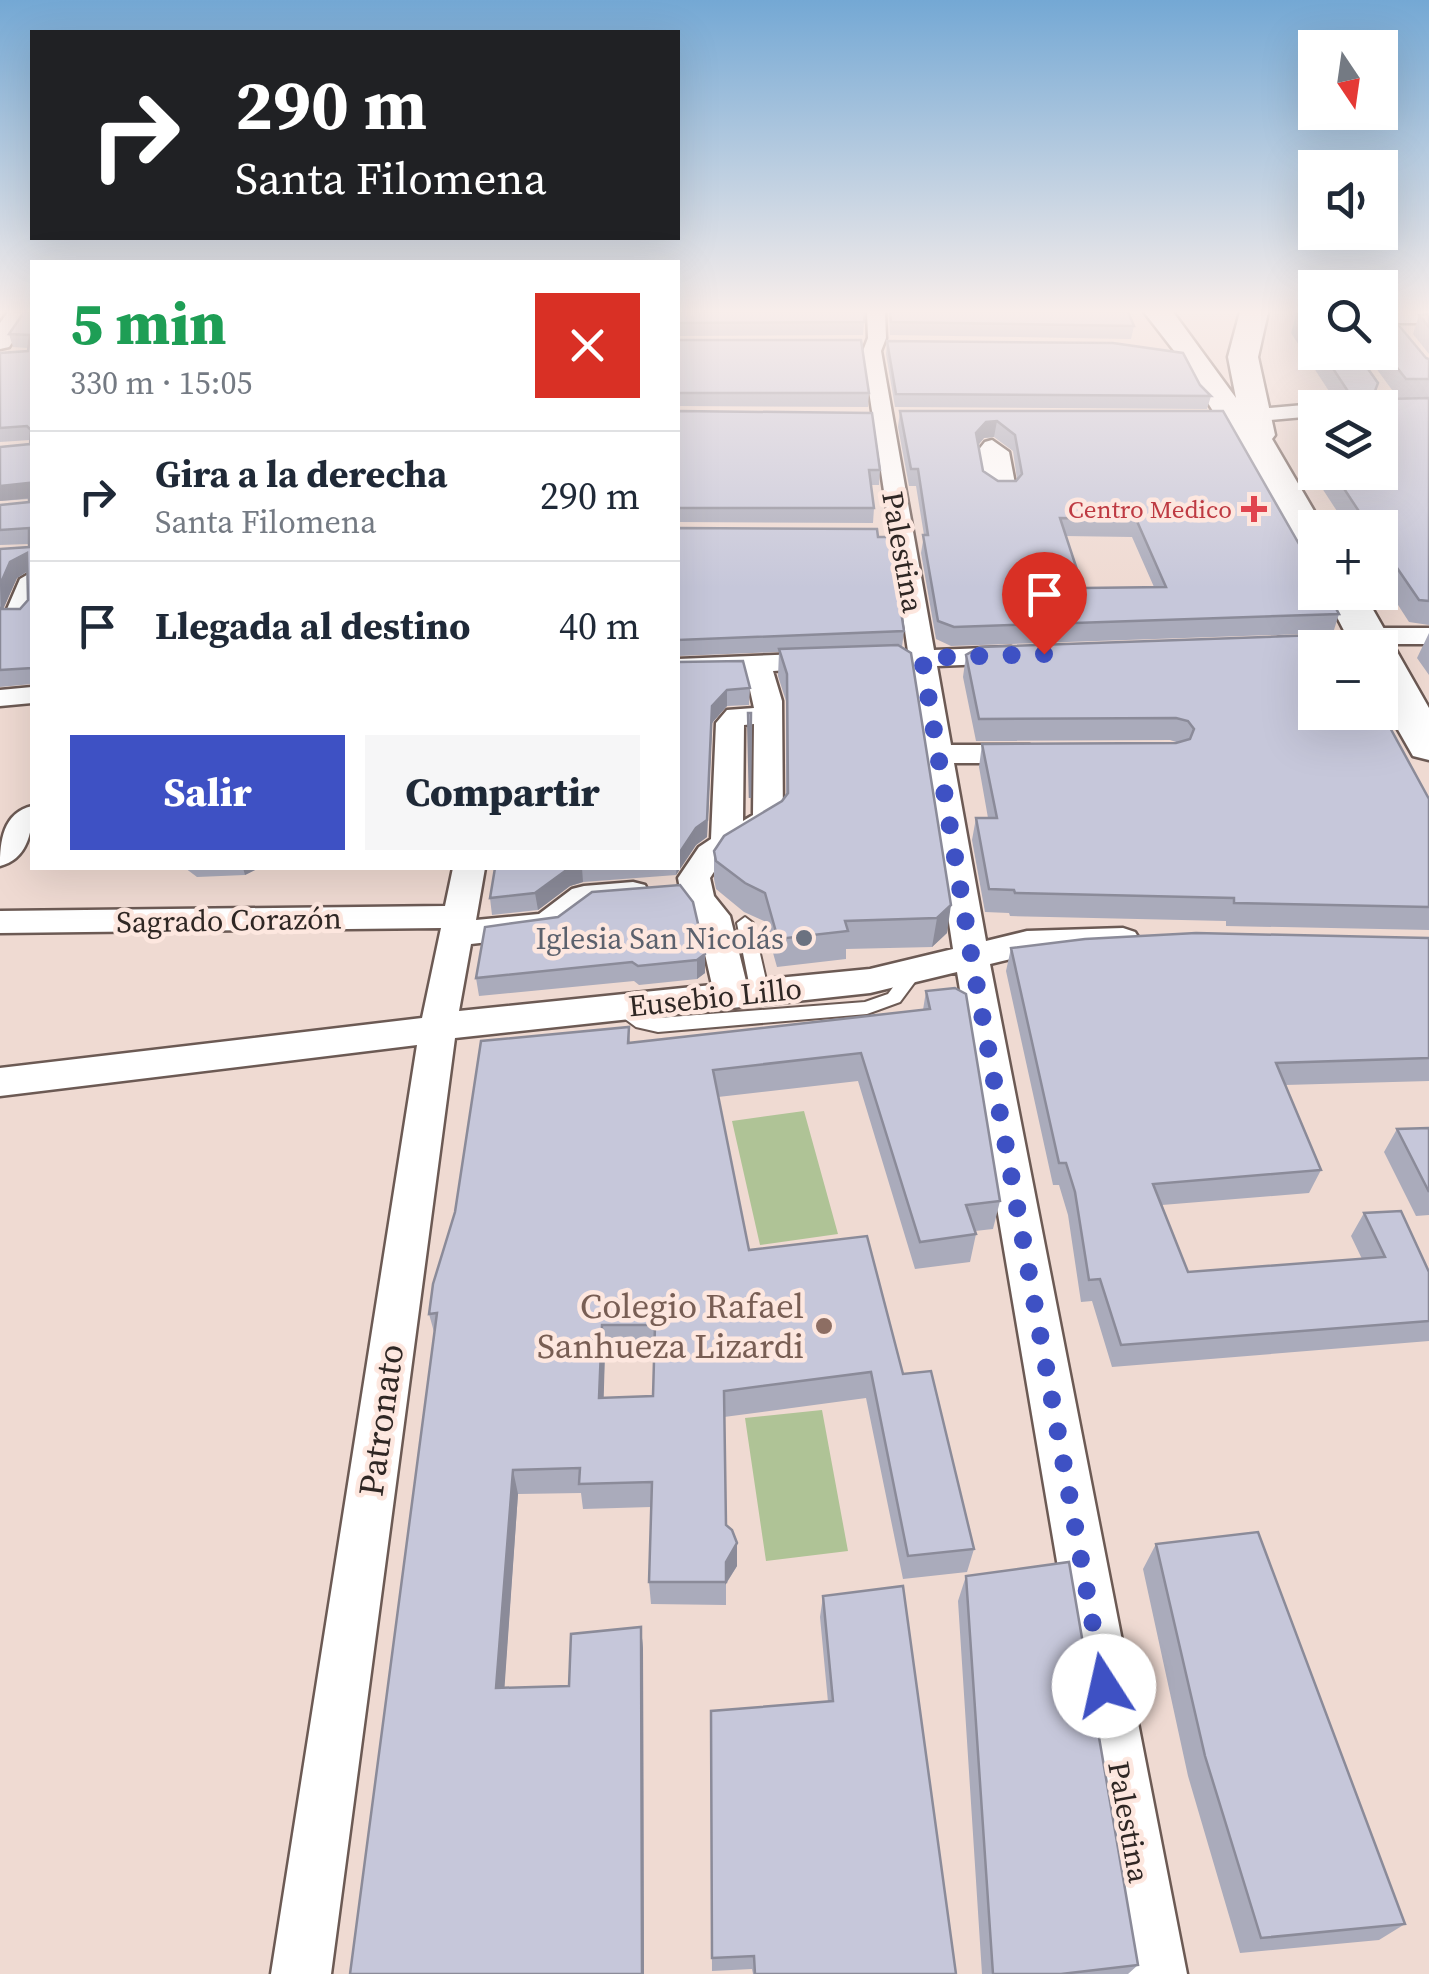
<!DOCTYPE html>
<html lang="es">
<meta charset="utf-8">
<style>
body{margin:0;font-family:"Source Serif 4",serif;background:#f6f6f7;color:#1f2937;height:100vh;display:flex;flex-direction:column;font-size:38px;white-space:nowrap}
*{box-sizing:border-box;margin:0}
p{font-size:32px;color:#747a83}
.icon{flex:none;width:55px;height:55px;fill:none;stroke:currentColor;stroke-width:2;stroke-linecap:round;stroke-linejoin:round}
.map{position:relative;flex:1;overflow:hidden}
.panel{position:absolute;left:30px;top:260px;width:650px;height:610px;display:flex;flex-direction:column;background:#fff;border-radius:0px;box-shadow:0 10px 40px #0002}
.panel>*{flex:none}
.top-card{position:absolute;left:30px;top:30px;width:650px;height:210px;border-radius:0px;box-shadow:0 10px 40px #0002;background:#202124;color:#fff;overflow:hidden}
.needle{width:65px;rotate:167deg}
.fabs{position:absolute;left:1298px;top:30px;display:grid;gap:20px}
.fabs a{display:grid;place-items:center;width:100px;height:100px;border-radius:0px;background:#fff;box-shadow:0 10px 40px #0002;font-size:50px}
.pin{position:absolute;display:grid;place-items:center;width:85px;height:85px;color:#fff;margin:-102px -42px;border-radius:50% 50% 50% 0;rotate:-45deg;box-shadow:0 0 10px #0007}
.pin .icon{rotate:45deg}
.me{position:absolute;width:110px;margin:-55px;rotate:350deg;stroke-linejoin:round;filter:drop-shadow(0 0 8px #0008)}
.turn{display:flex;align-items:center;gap:35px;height:210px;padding:0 40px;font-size:45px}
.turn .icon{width:130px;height:130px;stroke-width:2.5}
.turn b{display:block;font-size:70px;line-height:85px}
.round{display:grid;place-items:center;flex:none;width:105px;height:105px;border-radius:0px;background:#f6f6f7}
.summary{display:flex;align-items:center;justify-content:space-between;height:170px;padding:0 40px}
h1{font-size:60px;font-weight:800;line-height:75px;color:#1e9e55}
.action{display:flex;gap:20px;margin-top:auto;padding:20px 40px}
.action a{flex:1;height:115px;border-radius:0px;background:#3e51c4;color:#fff;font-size:40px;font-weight:800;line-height:115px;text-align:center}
.action a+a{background:#f6f6f7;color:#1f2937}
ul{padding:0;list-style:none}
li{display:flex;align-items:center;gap:30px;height:130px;padding:0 40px;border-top:2px solid #e0e1e3}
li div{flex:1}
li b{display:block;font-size:38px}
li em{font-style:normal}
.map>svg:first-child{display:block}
.green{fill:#afc396}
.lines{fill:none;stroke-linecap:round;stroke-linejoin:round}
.lane-casing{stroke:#6c5a54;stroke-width:4}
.street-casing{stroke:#6c5a54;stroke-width:5}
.secondary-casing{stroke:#6c5a54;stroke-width:5}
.primary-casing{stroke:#6c5a54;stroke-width:5}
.highway-casing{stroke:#6c5a54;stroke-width:5}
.lane{fill:#fff;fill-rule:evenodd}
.street{fill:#fff;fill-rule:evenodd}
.secondary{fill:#fff;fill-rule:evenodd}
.primary{fill:#fff;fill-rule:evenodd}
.highway{fill:#fff;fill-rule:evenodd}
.wall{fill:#aaabbb;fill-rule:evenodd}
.shaded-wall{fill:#8b8b99}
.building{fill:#c6c7da;stroke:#8b8b99;stroke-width:2.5;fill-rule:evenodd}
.route{stroke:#3e51c4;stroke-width:18;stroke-dasharray:0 32.4}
.health-dot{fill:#e0444e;stroke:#fde7df;stroke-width:4}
.worship-dot{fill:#6b7280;stroke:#fde7df;stroke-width:4}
.education-dot{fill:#8d6e63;stroke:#fde7df;stroke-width:4}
.labels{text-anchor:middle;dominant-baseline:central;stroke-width:9;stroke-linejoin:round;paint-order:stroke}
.far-health-label{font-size:25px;fill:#be3a42;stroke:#fde7df;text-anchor:end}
.street-label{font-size:30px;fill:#2f2724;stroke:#fde7df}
.worship-label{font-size:30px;fill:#5b616d;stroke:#fde7df;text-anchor:end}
.near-education-label{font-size:35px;fill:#785e54;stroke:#fde7df;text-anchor:end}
.near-street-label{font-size:35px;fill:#2f2724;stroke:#fde7df}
</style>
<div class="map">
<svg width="1429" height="1974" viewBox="0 0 1429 1974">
<rect width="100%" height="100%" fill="#efdad2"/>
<!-- green -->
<path class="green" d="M804 1111 838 1234 760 1245 732 1121Z
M822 1410 848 1551 766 1561 745 1418Z"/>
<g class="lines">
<defs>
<path id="lane" d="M745 917 753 923 769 993 760 999 751 993 737 923Z
M914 965 923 971 900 1002 867 1014 658 1032 636 1027 609 1007 618 1001 647 1016 658 1018 865 1002 888 994 908 967Z"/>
<path id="street" d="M867 312H885L886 338 881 351 934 650 1011 647 1024 655 1011 663 937 666 951 745H1029L1039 748 1043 754 1039 760 1029 763H954L986 941 1027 931 1123 928 1135 932 1140 940 1135 948 1123 952 1027 955 990 964 1187 1974H1127L957 972 870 993 455 1038 331 1974H271L417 1045 0 1096V1068L422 1018 441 928 0 933V911L445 906 453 868H485L476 920 539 914 572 889 584 886 633 882 645 885 649 893 645 901 592 907 560 932 548 935 471 944 459 1011 712 985 697 919 682 899 678 878 699 847 711 839 716 723 727 710 754 708 746 672 678 675V659L826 653 835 655 839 661 835 667 773 671 782 701 783 819 779 826 721 861 710 878 714 896 730 916 746 981 870 969 953 949 910 667 889 665 885 659 889 653 908 651 863 351 868 338ZM754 724 753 815 743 821 744 725Z
M1315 404 1323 408H1315V416L1223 424 1213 418 1223 412Z
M992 440 1009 452 1016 489 1013 494H995L984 487 977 452 985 442Z
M32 572 30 616 26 621H8L4 616 20 579Z
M1368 628H1429V644H1384L1380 649 1315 648V653L1278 654 1265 646 1278 638 1355 636Z
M32 687V703L0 706V690Z
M32 806C33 830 28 859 0 866 0 841 3 813 32 806Z"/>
<path id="secondary" d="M8 312 32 314 9 347 0 349V323Z"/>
<path id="primary" d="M1144 312H1173L1236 398 1228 357 1240 312H1268L1258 357 1275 435 1272 439 1324 528H1315V554L1302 551 1246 450 1221 424 1182 361Z
M1324 592H1363L1429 708V760L1413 756 1380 698V648H1353Z"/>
<path id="highway" d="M1299 312H1315V320L1303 318Z
M1380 312H1429V323H1380Z"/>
</defs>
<!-- lane casing -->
<use href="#lane" class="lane-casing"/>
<!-- street casing -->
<use href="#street" class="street-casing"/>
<!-- secondary casing -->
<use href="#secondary" class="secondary-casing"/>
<!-- primary casing -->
<use href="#primary" class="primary-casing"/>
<!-- highway casing -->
<use href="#highway" class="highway-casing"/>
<!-- lane -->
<use href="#lane" class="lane"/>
<!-- street -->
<use href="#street" class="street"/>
<!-- secondary -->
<use href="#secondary" class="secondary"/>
<!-- primary -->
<use href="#primary" class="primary"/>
<!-- highway -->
<use href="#highway" class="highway"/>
</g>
<!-- wall -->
<path class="wall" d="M32 312V684L0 687V549L29 547V544L0 545V505L29 502V499L0 501 30 444V440L0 442V353L28 351V348L13 347 9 334ZM27 572 28 600 20 609H3L17 578Z
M678 312H865L863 335 678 336Z
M889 312H1128L1134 326 1131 339 890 335Z
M1380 313 1426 358 1429 359V625L1409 622 1380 577V528H1348L1303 459 1310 439H1315V472H1380V408H1340L1291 333 1296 314H1315V352H1356L1378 383 1376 391 1387 399 1398 398 1364 352H1380Z
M1429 314V354L1413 334 1419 315Z
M678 340 869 393 868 407 678 406V408Z
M887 341 1200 385 1211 396 1207 409 895 407 886 354Z
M678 411 880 470 879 485H871L874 508 873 523 678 522V525Z
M900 411H1223L1339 614 1333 633 951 646 936 639 921 553 924 535 916 486H909L898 427ZM994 437 1013 451 1017 479 1016 481H998L983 471 978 445 984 438ZM1065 536 1132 537 1154 587 1083 588Z
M678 528 878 537 904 631 902 647 947 933 932 947 846 949V959L777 967 764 921 744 912 716 889 714 879V851L782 801 786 795V701L778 676 779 652 678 656Z
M1429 633V675L1417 658Z
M980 647 1429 799V930L1226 926V921L1010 916 1009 913 985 912 972 840 976 818H988L979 767 982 744 1179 743 1170 740 976 741 963 677 966 655Z
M678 662 750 688 749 705 727 706 712 723 707 837 696 845 676 875 583 882 570 886 538 910 492 915 490 898 495 868H678Z
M185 868H259L245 875 197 877Z
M680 885 705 973 697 979 639 985 634 981 479 996 476 978 558 917Z
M1429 938V1081L1285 1085 1321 1170 1309 1193 1162 1205 1188 1272 1362 1259 1351 1236 1364 1213 1429 1272V1341L1112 1367 1092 1301 1081 1302 1068 1215 1059 1185H1053L1006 971 1011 948Z
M926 991 1000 1201 993 1229 975 1231 976 1234 970 1262 915 1269 858 1081 718 1097 749 1250 903 1374 974 1549 967 1572 903 1579 866 1398 724 1417 726 1525 737 1543V1566L726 1584V1605L651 1604 649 1582 651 1507 583 1509 581 1493 518 1494 504 1688 569 1686 641 1627 643 1649 644 1974H350L434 1332 429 1314 629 1027 630 1043 923 1010ZM605 1351H654L653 1396 603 1398Z
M1429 1128V1215L1416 1216 1384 1152 1397 1129Z
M1156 1544 1405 1924 1379 1940 1240 1953 1188 1776 1143 1569Z
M966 1576 1138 1965 1128 1974H982L958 1601Z
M823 1596 956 1974H753L752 1969 712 1971 711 1711 828 1702 820 1617Z"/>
<!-- shaded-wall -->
<path class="shaded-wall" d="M997 421 994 437 984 438 974 450 976 433 986 422Z
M29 483 32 498 0 501V486Z
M27 553 32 568 17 578 1 614 0 585 10 562Z
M727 690V706L712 723 707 837 696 845 676 875 678 855 712 706Z
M243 868H259L245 875Z
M573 868H582L583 882 570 886 538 910 535 893 568 869Z
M951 905 947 933 932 947 937 918Z
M705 954V973L697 979V960Z
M602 1325 605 1351 603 1423 599 1398Z
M513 1470 518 1494 503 1709 496 1688Z
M737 1543V1566L725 1585 726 1562Z
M641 1627 643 1649 644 1974H642Z"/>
<!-- building -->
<path class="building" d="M24 312H32V668L0 670V607L1 609H20L28 600 27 553 10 562 0 585V549L29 547V528L0 530V505L29 502V483L0 486V447L30 444 31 430 27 426 0 428V353L28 351 30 335 9 334Z
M678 312H865L864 322 678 323Z
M890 312H1128L1134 326 891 322Z
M1380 313 1391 316 1426 358 1429 359V379H1406L1380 346Z
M1296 314H1315V342Z
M1429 314V327L1419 315Z
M678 340H861L869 393H678Z
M887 341 1113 343 1183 353 1200 385 1211 396 896 394Z
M1322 352H1356L1378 383 1375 391 1383 392 1387 399 1429 398V601L1419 600 1380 543V528H1370L1333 472H1380V408H1359Z
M678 411 872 413 880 470H869L874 508H678Z
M900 411H1223L1315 572V592H1327L1339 614 954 627 938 621 923 535H928L918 469H911ZM997 421 1015 435 1022 474 1016 481H998L983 471 976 433 986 422ZM1060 518 1136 519 1166 587 1083 588Z
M678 528 877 529 878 537H890L904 631 678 640Z
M1318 635 1328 648H1315V712H1379L1388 724 1429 799V907L1234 903V898L1015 893 1014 890 989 889 976 818H997L982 744 1176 743 1190 739 1194 729 1188 721 1176 718 979 719 966 655 980 647Z
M898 645 911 653 951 905 937 918 845 921 848 931 778 939 765 893 745 883 716 861 714 851 724 836 782 801 788 793 787 674 779 649Z
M743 661 750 688 727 690 712 706 707 820 696 828 678 855V662Z
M748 713H751L750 798Z
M495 868H573L568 869 535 893 490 898Z
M680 885 693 902 705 954 697 960 638 966 632 962 476 978 485 927 558 917 592 892Z
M1196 933 1429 938V1058L1276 1063 1321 1170 1153 1184 1188 1272 1385 1257 1364 1213 1401 1211 1429 1272V1321L1121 1345 1100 1279 1089 1280 1075 1192 1066 1163H1059L1011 948 1085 939Z
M955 988 966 994 1000 1201 966 1205 976 1234 920 1242 861 1053 713 1070 749 1250 867 1236 903 1374 931 1371 974 1549 908 1556 871 1372 724 1391 726 1525 732 1530 737 1543 726 1562V1582H649L652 1482 579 1484 580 1468 513 1470 496 1688 569 1686 571 1634 641 1627 642 1974H350L437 1313 429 1314 433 1284 455 1212 481 1041 629 1027 628 1043 930 1009 926 991ZM602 1325H655L653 1396 599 1398Z
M1429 1128V1192L1397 1129Z
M1258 1532 1405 1924 1261 1938 1205 1756 1156 1544Z
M1069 1562 1138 1965 1061 1974H993L966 1576Z
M903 1586 956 1974H755L754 1956 712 1958 711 1711 833 1701 823 1596Z"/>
<!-- sky -->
<linearGradient id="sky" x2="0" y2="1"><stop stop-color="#74a8d4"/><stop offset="0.53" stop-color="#f8eeeb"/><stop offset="1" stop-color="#f8eeeb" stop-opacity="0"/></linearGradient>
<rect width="1429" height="588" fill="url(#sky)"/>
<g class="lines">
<!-- route -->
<path class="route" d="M1044 654 922 658 971 954 1104 1686"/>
</g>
<!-- markers -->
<path class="health-dot" d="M1249 494h10v10h10v10h-10v10h-10v-10h-10v-10h10z"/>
<circle class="worship-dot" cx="804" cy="938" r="10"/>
<circle class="education-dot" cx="824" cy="1326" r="10"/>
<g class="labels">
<!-- far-health labels -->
<g class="far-health-label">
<text x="1232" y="509">Centro Medico</text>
</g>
<!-- street labels -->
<g class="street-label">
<text transform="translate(903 552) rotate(80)">Palestina</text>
<text transform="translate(229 920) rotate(-1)">Sagrado Corazón</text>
<text transform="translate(715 997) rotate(-6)">Eusebio Lillo</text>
<text transform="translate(1129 1822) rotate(80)">Palestina</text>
</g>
<!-- worship labels -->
<g class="worship-label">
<text x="784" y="938">Iglesia San Nicolás</text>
</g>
<!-- near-education labels -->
<g class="near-education-label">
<text x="804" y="1306">Colegio Rafael<tspan x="804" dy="40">Sanhueza Lizardi</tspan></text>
</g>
<!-- near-street labels -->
<g class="near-street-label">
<text transform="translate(381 1420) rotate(-82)">Patronato</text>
</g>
</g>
</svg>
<div class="fabs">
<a><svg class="needle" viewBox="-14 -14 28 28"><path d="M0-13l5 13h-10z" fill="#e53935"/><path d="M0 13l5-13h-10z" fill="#747a83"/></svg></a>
<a><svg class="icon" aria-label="sound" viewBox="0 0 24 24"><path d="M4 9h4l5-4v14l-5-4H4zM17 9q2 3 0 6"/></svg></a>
<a><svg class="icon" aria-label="search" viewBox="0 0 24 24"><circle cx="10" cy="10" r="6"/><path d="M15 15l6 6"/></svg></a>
<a><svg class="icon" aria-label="layers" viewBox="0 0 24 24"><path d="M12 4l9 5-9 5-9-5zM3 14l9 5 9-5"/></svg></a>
<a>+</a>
<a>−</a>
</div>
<div class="pin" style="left:1044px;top:654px;background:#d93025"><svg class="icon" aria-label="arrive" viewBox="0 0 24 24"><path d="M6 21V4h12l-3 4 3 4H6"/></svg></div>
<svg class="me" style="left:1104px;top:1686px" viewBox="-20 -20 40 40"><circle r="19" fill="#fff"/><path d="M0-13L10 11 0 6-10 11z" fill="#3e51c4"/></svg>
<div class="top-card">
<div class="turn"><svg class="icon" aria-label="right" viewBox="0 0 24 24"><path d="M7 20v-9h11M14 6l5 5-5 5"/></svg><div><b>290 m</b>Santa Filomena</div></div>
</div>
<section class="panel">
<div class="summary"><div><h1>5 min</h1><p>330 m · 15:05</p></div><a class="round" style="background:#d93025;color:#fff"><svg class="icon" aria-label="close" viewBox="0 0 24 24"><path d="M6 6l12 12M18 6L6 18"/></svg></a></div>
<ul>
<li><svg class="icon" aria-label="right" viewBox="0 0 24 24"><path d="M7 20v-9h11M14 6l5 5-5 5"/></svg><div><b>Gira a la derecha</b><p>Santa Filomena</p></div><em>290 m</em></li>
<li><svg class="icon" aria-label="arrive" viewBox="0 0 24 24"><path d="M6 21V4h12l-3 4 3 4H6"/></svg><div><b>Llegada al destino</b></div><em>40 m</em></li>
</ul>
<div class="action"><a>Salir</a><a>Compartir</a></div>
</section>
</div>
